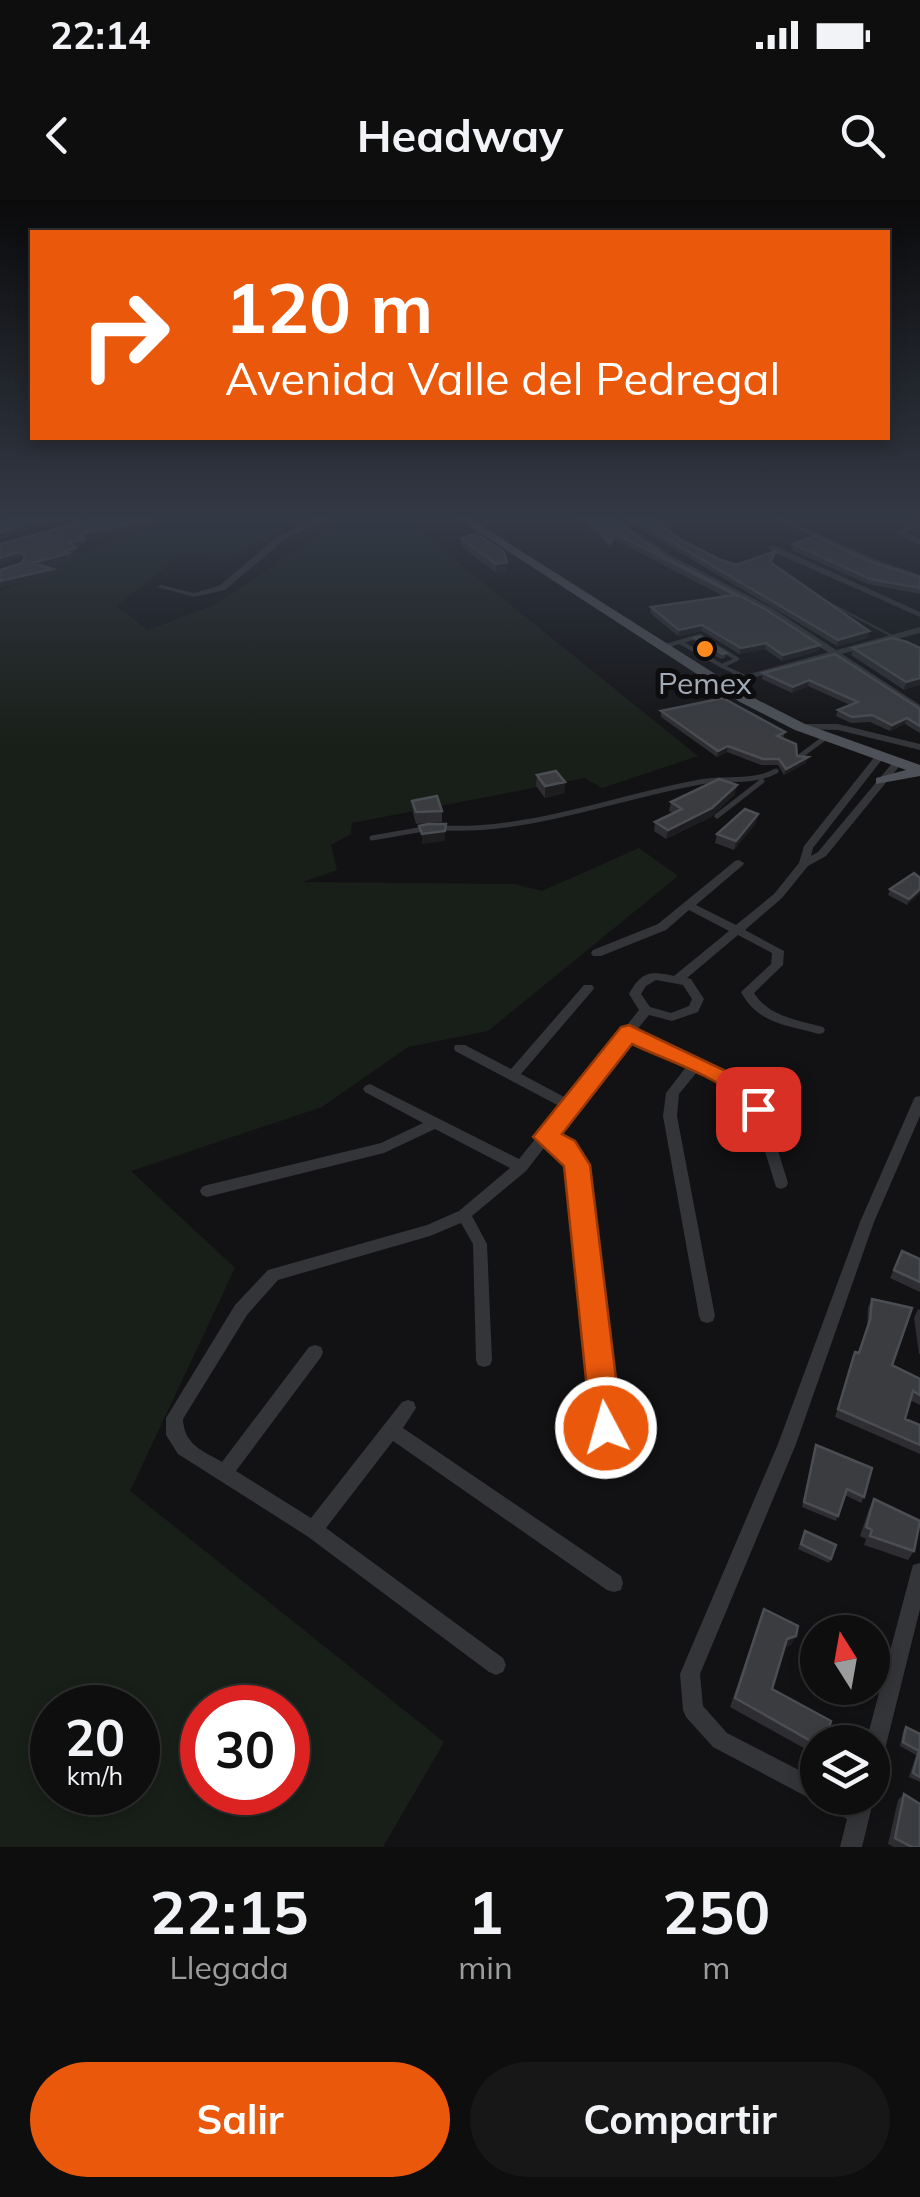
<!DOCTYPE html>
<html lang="es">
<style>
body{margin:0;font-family:Mulish,sans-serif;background:#171718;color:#f1f3f6;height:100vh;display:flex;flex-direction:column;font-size:38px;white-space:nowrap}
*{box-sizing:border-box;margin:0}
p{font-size:32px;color:#9b9c9e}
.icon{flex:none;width:55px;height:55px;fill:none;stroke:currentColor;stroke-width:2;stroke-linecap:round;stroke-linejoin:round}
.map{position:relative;height:1647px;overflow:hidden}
.side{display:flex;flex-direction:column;background:#0e0e0f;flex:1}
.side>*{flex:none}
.banner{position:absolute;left:30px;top:30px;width:860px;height:210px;border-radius:0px;box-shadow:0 5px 15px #0003,0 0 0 2px #2e2e2f;background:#ea580c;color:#fff;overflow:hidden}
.needle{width:65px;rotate:349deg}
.fabs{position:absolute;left:800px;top:1415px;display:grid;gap:20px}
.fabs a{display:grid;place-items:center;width:90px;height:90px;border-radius:50%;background:#0e0e0f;box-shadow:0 5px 15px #0003,0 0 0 2px #2e2e2f;font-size:50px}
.speed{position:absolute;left:30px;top:1485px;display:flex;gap:20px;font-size:50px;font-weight:700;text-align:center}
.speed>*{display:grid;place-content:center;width:130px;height:130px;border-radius:50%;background:#0e0e0f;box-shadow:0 5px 15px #0003,0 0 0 2px #2e2e2f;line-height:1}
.speed small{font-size:25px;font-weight:400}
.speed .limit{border:15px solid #d22;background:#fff;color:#111}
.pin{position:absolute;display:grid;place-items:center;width:85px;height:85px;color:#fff;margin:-42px;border-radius:20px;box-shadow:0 5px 15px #0006}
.me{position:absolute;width:110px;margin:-55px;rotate:354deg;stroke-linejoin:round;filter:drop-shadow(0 0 8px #0008)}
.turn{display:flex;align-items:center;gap:35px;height:210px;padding:0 30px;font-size:45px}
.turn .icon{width:130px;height:130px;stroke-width:2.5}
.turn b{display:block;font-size:70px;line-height:85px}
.eta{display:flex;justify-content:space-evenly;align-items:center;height:170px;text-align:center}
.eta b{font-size:60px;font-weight:700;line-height:70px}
.primary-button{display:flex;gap:20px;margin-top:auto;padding:20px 30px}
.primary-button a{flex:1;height:115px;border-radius:60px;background:#ea580c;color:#fff;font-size:40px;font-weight:700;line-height:115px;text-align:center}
.primary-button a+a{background:#171718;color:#f1f3f6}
.status{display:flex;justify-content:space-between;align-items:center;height:70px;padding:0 50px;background:#0e0e0f;direction:ltr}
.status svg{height:28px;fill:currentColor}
header{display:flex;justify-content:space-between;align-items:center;height:130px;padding:0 30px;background:#0e0e0f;font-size:45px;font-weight:700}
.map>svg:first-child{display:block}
.green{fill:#181f18;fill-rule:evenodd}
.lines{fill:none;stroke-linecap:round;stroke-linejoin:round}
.stream{stroke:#273438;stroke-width:2.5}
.service-far1{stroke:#333539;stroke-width:4}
.service{stroke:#333539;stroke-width:5}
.minor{fill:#333539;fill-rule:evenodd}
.tertiary{fill:#333539;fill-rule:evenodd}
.primary{fill:#4e5258;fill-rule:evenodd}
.wall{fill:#2e2e32}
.shaded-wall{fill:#1d1d20}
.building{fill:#3a3c40;stroke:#4a4d52;stroke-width:2.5}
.route{fill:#ea580c;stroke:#983908;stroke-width:2.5}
.poi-dot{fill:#fe8a1f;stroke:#0d0d0f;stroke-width:4}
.labels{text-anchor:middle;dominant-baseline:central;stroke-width:10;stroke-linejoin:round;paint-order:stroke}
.far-poi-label{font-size:30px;fill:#a2abb5;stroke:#0d0d0f}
</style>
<div class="status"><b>22:14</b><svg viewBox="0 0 49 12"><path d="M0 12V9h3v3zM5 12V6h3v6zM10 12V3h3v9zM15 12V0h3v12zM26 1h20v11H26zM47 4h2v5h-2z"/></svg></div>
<header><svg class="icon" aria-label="back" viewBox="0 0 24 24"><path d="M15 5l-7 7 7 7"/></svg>Headway<svg class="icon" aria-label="search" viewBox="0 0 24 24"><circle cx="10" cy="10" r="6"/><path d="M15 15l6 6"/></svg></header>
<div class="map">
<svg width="920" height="1647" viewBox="0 0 920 1647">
<rect width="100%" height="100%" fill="#121214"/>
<!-- green -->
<path class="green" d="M177 318H301L232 361 181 356 116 406 148 430 214 405 334 326 353 318H403L698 556 602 588 585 578 352 623 351 634 331 645 337 670 303 682 515 684 542 691 639 648 678 676 488 831 408 847 322 907 131 971 235 1068 130 1291 444 1542 383 1647H0V392L87 350ZM52 1508H138V1592H52ZM202 1508H288V1592H202Z"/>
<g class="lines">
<!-- stream -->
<path class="stream" d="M652 318 685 344
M820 398 894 437"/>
<!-- service-far1 -->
<path class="service-far1" d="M680 442 722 466
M662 447 700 436 737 459 722 466 743 476"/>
<!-- service -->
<path class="service" d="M799 557 826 537
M717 616 762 581
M441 628C533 632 612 598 700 582 726 577 752 584 776 571
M372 638 424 629"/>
<!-- minor -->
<path class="minor" d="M318 318H326L283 341 225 390 194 397 157 387 161 385 194 393 219 386 277 337Z
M608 318H615L674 357 772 408 920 505V512L766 412 668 361Z
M773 318H781L877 360 920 375V379L871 364Z
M74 323 76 324V326L0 347V343Z
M769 346H775L920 412V417L769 350Z
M800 524H838L920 544V550L838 530 797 529 795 527Z
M879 554 884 557 813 648 811 656 818 652 894 561H900L902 563 826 656 808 666 782 698 745 730 784 751 783 765 754 793C769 817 798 820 823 827L825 830 823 833 819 834C787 825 758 824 741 792L771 764 772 753 738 735 687 778 691 779 704 799 698 812 672 821 649 815 636 831 750 887 765 909 788 983 786 987 781 989 776 987 752 910 740 893 697 872 679 894 677 916 715 1116 713 1121 707 1123 701 1121 699 1116 663 916 666 893 686 867 630 839 554 935 571 944 584 965 614 1228 612 1234 606 1236 600 1234 598 1228 570 966 561 952 547 944 526 971 472 1016 487 1044 492 1160 490 1165 484 1167 478 1165 476 1160 473 1044 461 1023 430 1036 278 1080 247 1115 183 1219C184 1245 202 1250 222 1262L309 1147 315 1145 321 1147 323 1152 321 1157 236 1271 311 1318 402 1202 408 1200 414 1202 416 1208 403 1228 621 1376 623 1383 621 1390 614 1392 607 1390 393 1241 326 1328 503 1458 506 1465 503 1472 496 1475 489 1472 307 1336 178 1254 166 1235V1218L235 1105 268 1070 427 1025 459 1011 510 968 435 929 384 953 207 997 202 995 200 991 202 987 207 985 381 943 423 923 365 892 363 889 365 886 370 884 519 959 561 907 455 851 454 848 455 845H465L511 869 584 785H592L594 788 592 791 521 874 568 899 639 810 629 794C642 771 650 771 674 776L729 731 689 710 666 730 601 756H593L591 753 593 750 658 724 735 661 739 660 744 663 743 665 696 705 736 725 774 694 799 663 804 646 876 555ZM656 780 683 785 692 799 689 806 671 813 650 807 641 794 646 786Z
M920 896V916L874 1022 796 1244 700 1474 703 1506 727 1533 818 1580V1598L852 1599 853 1598H872V1595L874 1598 862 1647H840L847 1619 821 1605 819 1602 811 1599 713 1547 686 1517 683 1510 680 1474 778 1244 860 1022 913 901 915 897Z
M920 1363V1409L882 1561 879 1568 872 1571V1542H866L911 1372 913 1365Z"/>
<!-- tertiary -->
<path class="tertiary" d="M920 320V326L906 333 920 339V345L895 333Z
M920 427V433L718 487 713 484Z"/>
<!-- primary -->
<path class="primary" d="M457 318H469L750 496 805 524 920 565V576L876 584V578L906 570 795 530 740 502Z"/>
</g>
<!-- wall -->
<path class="wall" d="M581 318H610L667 358 765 409 820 445 819 451 782 461 765 449 739 454 702 431 678 436 650 413 651 407 725 397 615 340 610 348Z
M622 318H652L681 340 721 360 736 365 775 357 772 363 869 431 868 438 837 446Z
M461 338 507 362V371L496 373 461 346Z
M793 344 871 362 920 377V394L868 384 792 350Z
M695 438 726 453 725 458 721 459 694 444Z
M853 448H920L904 490 851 455Z
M835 454 920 509V533L905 524 890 531 870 522 851 523 836 516 838 510 850 505 808 486 792 493 762 479 763 473Z
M661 511 785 532 783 539 797 556 806 563 784 575 778 565H761L727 552 717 557 661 517Z
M537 575 565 582 564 593 545 598 536 586Z
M735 594 711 617 666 639 654 631 655 622 673 613 669 611 671 602Z
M412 601 442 611V622L416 624 413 613Z
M758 614 756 623 734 650 715 643 717 634Z
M920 678V693L907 705 888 695 890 689Z
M902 1051 920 1059V1092L890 1078Z
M872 1099 892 1165 920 1179V1205L910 1200 905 1219 920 1225V1254L835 1217 852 1159 855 1152 858 1153 867 1128 868 1107Z
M918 1109 920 1110V1154H919L914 1118Z
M816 1245 864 1297 861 1303 845 1295 836 1321 802 1307Z
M874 1299 914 1351 908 1360 864 1345 866 1339 860 1336 869 1309Z
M805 1331 831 1359 829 1363 798 1349Z
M764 1409 796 1436 791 1445 784 1448 772 1489 828 1531 818 1542V1556L730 1507 760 1418Z
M906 1527 920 1534V1582L909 1577 916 1555 900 1546 903 1531Z
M904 1594 920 1647H894L888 1644 898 1600Z"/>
<!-- shaded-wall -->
<path class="shaded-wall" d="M52 318H86L30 328 0 340V333L29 322Z
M143 318H148L150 326 85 340 86 346 71 348 69 342 82 334Z
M76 348 78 354 70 356 71 360 35 370 33 363Z
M18 352 20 358 0 365V358Z
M507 362V371L496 373V364Z
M53 369 54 375 0 388V381Z
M702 425V431L678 436 679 430Z
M869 431 868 438 837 446 838 440Z
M766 443 765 449 739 454 741 448Z
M820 445 819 451 782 461 783 455Z
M920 478V485L904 490 906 482Z
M809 480 808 486 792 493 793 487Z
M907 518 905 524 890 531 892 525Z
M728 546 727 552 717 557 718 551Z
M808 557 806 563 784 575 786 569Z
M565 582 564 593 545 598V586Z
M737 585 735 594 711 617 666 639 668 630Z
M758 614 756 623 734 650 736 641Z
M445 631V641L422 644V634Z
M920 689V693L907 705 909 699Z
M796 1436 791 1445 782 1449 787 1439Z"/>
<!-- building -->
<path class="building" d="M15 318H52L29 322 0 333V322Z
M98 318H146L149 320 82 334 85 340 69 342 76 348 65 351 69 353 33 363 53 369 0 381V370L22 363 25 356 18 352 0 358V344Z
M587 318H610L667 358 765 409 820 445 783 455 766 443 741 448 702 425 679 430 651 407 735 395 616 334 610 342Z
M632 318H652L681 340 721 360 736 365 776 351 770 362 869 431 838 440Z
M477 334 503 351 507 362 496 364 461 338Z
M816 336 871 362 920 377V388L870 379 793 344Z
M700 437 726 453 722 454 695 438Z
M892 438 907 442 920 448V478L906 482 853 448Z
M835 454 920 509V526L907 518 892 525 872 515 852 517 838 510 858 502 809 480 793 487 763 473Z
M723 498 785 532 777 536 796 544 797 556 808 557 786 569 779 559H763L728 546 718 551 661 511Z
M556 571 565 582 545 586 537 575Z
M719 579 737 585 712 608 668 630 655 622 682 609 671 602Z
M437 596 442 611 416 612 412 601Z
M745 609 758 614 736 641 717 634Z
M428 624H446L445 631 422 634 419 626Z
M914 673 920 678V689L909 699 890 689Z
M902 1051 920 1059V1082L894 1070Z
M872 1099 912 1108 892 1165 920 1179V1195L913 1191 905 1219 920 1225V1245L838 1209 855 1152 859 1153 870 1120Z
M816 1245 872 1268 864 1297 847 1289 838 1316 804 1302Z
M874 1299 920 1321 914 1351 870 1336 872 1330 866 1327Z
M805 1331 836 1345 831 1359 801 1344Z
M764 1409 798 1426 796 1436 787 1439 772 1489 831 1521 828 1531 849 1542H818V1545L735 1498Z
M906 1527 920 1534V1577L913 1573 919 1551 903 1542Z
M904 1594 920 1604V1647H912L895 1638Z"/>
<!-- sky -->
<linearGradient id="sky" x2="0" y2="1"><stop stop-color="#0a0a0b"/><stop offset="0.58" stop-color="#333945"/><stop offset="1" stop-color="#333945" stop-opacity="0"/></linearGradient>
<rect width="920" height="548" fill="url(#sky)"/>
<!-- route -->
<path class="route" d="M629 825 753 884 770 909 758 918C745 914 745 904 736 896 713 875 661 858 632 844L562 934 575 941 590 965 622 1228 617 1238 606 1242 595 1238 591 1228 564 966 533 937 621 827Z"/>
<!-- markers -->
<circle class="poi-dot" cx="705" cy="449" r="10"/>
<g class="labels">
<!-- far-poi labels -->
<g class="far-poi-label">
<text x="705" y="483">Pemex</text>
</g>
</g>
</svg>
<div class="fabs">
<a><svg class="needle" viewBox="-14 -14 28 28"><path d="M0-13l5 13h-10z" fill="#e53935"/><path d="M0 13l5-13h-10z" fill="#9b9c9e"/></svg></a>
<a><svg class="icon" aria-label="layers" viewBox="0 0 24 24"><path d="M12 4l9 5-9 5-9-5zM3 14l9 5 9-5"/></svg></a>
</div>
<div class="speed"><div>20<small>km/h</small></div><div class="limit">30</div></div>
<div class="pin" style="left:758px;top:909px;background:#d93025"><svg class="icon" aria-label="arrive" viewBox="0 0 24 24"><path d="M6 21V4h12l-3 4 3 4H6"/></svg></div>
<svg class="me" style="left:606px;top:1228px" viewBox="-20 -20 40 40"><circle r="17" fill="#ea580c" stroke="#fff" stroke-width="3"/><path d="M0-11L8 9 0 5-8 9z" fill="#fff"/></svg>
<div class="banner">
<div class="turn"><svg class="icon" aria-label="right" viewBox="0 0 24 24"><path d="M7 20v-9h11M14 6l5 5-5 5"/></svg><div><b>120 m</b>Avenida Valle del Pedregal</div></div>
</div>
</div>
<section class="side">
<div class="eta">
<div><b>22:15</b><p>Llegada</p></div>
<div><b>1</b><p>min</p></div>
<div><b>250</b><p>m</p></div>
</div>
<div class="primary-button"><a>Salir</a><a>Compartir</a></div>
</section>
